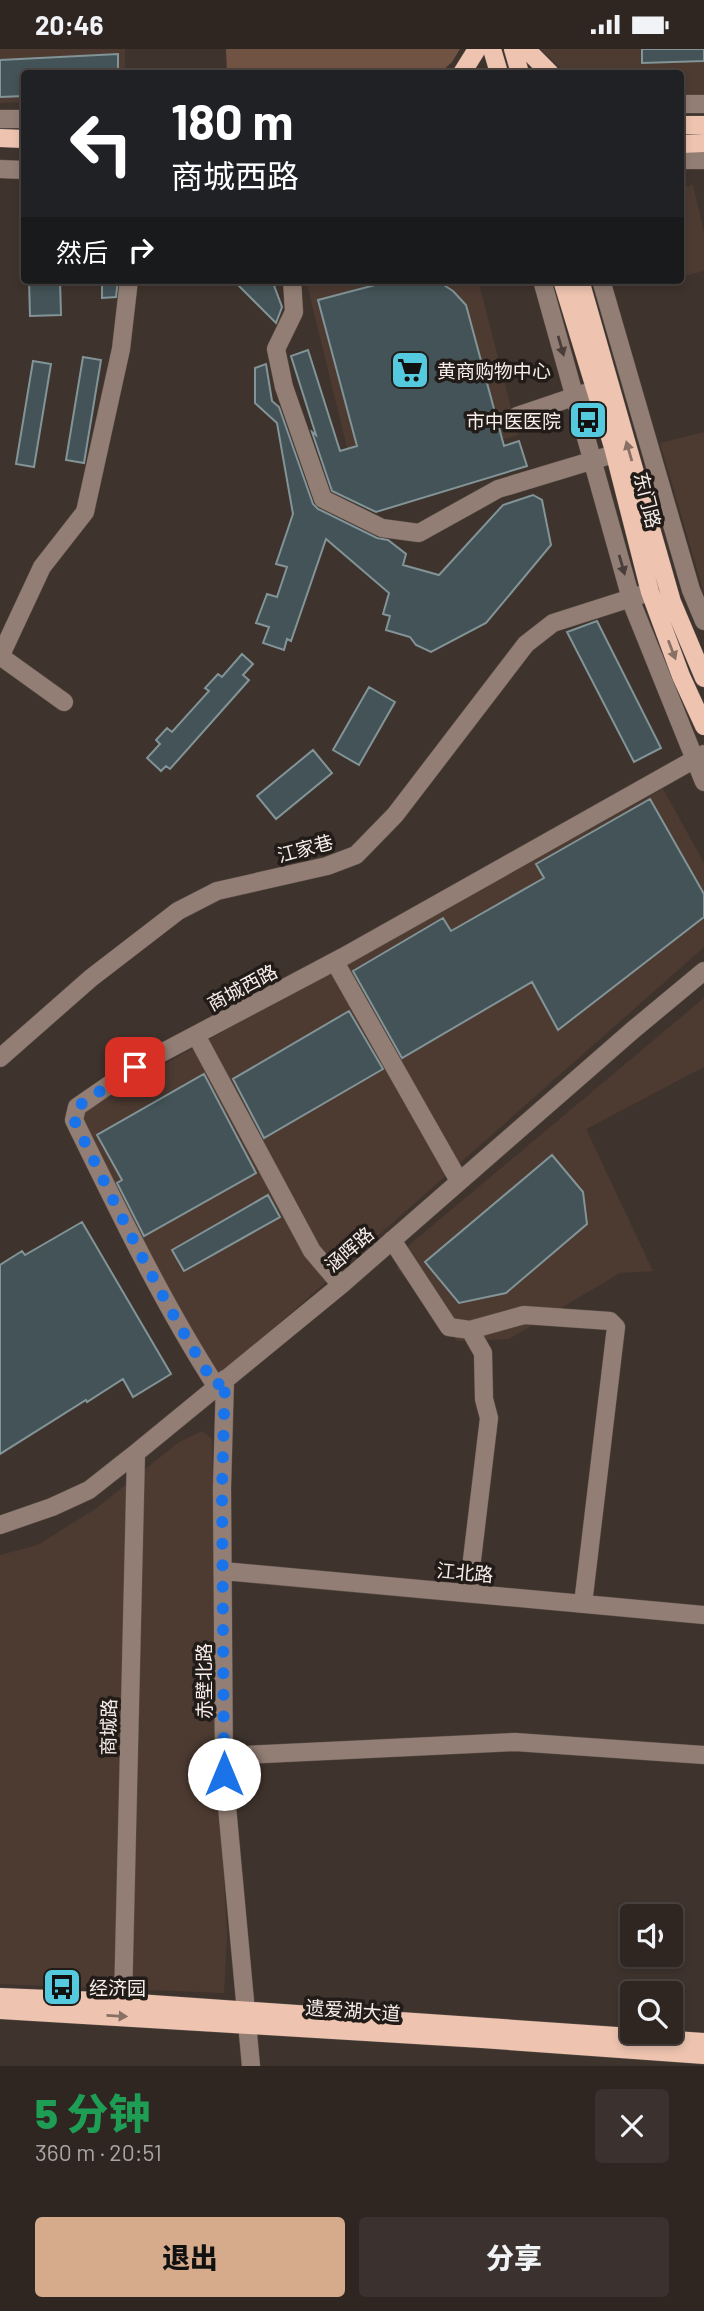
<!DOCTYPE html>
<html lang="zh">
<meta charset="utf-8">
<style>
body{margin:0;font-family:Barlow,"Noto Sans SC",sans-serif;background:#3b322f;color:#f1f3f6;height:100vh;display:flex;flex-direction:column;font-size:26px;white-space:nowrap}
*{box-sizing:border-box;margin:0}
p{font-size:23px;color:#a7a5a5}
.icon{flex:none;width:38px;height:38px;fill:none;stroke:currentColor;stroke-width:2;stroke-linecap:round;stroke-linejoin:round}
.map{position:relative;height:2017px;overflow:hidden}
.drawer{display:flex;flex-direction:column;background:#2f2622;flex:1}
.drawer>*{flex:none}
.banner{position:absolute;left:21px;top:21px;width:663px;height:214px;border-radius:7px;box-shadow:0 4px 10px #0003,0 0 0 2px #4a4340;background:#202124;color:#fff;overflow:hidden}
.fabs{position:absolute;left:620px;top:1855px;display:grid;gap:14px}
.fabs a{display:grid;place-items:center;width:63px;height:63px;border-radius:7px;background:#2f2622;box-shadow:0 4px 10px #0003,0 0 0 2px #4a4340;font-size:35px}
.pin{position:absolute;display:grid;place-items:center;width:60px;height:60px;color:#fff;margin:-30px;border-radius:14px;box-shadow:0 4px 10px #0006}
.me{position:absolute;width:77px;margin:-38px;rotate:0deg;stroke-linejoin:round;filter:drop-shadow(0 0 5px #0008)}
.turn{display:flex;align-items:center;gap:24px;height:147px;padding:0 35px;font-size:32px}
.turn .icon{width:91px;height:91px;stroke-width:2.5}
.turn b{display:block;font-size:49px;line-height:60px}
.then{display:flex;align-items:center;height:66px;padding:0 35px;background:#0003;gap:14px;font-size:26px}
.round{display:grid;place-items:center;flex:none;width:74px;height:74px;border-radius:7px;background:#3b322f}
.headline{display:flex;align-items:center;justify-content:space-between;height:119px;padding:0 35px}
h1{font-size:42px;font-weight:800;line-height:52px;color:#1e9e55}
.action{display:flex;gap:14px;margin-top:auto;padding:14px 35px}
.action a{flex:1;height:80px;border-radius:7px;background:#d6ab8b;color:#111;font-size:28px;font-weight:800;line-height:80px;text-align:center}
.action a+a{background:#3b322f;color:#f1f3f6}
.status{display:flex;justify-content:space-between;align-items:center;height:49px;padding:0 35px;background:#2f2622;direction:ltr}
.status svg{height:19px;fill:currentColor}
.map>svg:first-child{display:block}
.built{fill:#4d3b32}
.green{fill:#715344}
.building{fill:#435357;stroke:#829497;stroke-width:2}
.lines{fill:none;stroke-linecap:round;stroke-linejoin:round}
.minor-casing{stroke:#5c514b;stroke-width:19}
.major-casing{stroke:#5c514b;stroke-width:19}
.minor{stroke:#927e74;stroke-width:18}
.major{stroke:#eec4b0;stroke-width:18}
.oneway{fill:#493e39}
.oneway2{fill:#887064}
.route{stroke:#1a73e8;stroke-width:12;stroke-dasharray:0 21.6}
.labels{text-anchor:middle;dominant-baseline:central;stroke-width:7;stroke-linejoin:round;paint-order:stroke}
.poi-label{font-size:19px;fill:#f7eeea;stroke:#221c19;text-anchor:start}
.street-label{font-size:19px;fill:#f7eeea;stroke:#221c19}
</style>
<div class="status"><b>20:46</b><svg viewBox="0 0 49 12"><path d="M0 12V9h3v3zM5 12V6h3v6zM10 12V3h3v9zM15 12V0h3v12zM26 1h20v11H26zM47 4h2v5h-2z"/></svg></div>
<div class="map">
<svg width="704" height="2017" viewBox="0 0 704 2017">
<rect width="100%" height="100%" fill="#3f332d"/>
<!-- built -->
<path class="built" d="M0 0H125V24H24V53L0 54Z
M540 0H704V48L681 47V24H566Z
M693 136 704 183V222L681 228V139Z
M306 231H478L518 386 366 431 353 423Z
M704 383V544L660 394Z
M663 740 704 814V898L214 1332 70 1067Z
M704 949V1018L586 1080 653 1222 620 1224 509 1290 457 1292 397 1219 408 1197Z
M202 1382 212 1390 220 1759 227 1887 224 1944 0 1935V1506L38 1496 98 1458 179 1393Z"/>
<!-- green -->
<path class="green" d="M226 0H460L452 13 440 24H227Z"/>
<!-- building -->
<path class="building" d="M642 0H704V12L642 14Z
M118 5V24H24V47L0 48V11Z
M29 231H60L61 266 30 267Z
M102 231H118L116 248 102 249Z
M233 231H272L282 258 276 274Z
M394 231H436L453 242 466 256 504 397 519 392 527 417 376 463 332 442 312 383 316 386 291 307 308 301 340 402 357 397 318 251Z
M83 308 101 311 84 414 66 411Z
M33 312 51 315 34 418 16 415Z
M266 315 272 352 279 358 313 455 318 460 377 489 388 491 406 505 403 516 439 526 503 456 533 446 542 451 551 496 486 574 431 603 416 596 410 588 386 581 390 567 383 565 389 544 326 490 291 592 287 590 284 601 263 594 269 578 256 574 267 545 277 548 287 518 276 515 293 465 277 374 255 354V319Z
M597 572 661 699 634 713 567 583Z
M242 605 253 615 243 626 249 631 170 720 166 717 161 722 147 709 160 695 156 691 167 679 172 683 209 642 205 639 218 625 222 628Z
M369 638 395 653 359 716 333 701Z
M313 701 332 724 276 770 257 747Z
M650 750 704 845V868L558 981 532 933 402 1009 353 922 443 869 451 882 544 829 536 815Z
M349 962 383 1020 264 1089 233 1030Z
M204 1025 256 1124 144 1187 117 1134 122 1131 97 1086Z
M552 1106 583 1143 587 1175 506 1244 459 1254 425 1213Z
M268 1146 280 1168 184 1222 172 1201Z
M82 1173 171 1325 133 1348 123 1330 87 1353 86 1351 0 1405V1216L22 1202 25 1206Z"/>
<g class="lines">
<defs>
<path id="minor" d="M681 55H704
M0 70H24
M681 111H704
M0 120 24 121
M292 231 294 263 276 300 284 338 323 450 382 479 419 484 498 440 614 405
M542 231 633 557 704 733
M601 231 691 541 704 572
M517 367 585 344
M0 607 64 653
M0 608 42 518 85 463 121 300 129 231
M335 913 459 1132
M196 986 312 1202 341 1236
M0 1009 91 929 178 862 217 842 327 817 356 806 395 766 526 595 553 574 650 543
M392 1191 449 1278 470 1281 524 1266 610 1272 616 1278 583 1555
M225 1330 222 1439 224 1725 251 2017
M216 1337C162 1253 118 1161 74 1071L77 1058 135 1018 343 908 704 705
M0 1476 52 1458 89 1441 136 1404 341 1236 633 981 704 922
M223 1522 704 1566
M468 1544 489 1369 484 1350 483 1304 470 1281
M224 1707 515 1693 704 1706
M123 1953 136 1404"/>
<path id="major" d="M492 0 499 24
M513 0 520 24
M526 0 550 24
M462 24 477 0
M681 76H704
M0 89 24 90
M681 95 704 94
M562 231 613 398 650 543 681 627 704 677
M580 231 672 553 704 629
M0 1948 123 1953 704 1993
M0 1961 482 1990 704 2006"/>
</defs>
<!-- minor casing -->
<use href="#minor" class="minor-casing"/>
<!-- major casing -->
<use href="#major" class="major-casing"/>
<!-- minor -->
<use href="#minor" class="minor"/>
<!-- major -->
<use href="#major" class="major"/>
</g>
<!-- one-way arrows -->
<defs><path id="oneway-solid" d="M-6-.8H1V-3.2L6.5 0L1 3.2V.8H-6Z" transform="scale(1.75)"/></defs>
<g class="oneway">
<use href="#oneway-solid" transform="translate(561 297) rotate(74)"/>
<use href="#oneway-solid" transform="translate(622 516) rotate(74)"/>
</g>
<g class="oneway2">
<use href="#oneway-solid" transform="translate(629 402) rotate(-106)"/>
<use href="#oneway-solid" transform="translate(672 601) rotate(69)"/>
<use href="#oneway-solid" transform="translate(117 1967) rotate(3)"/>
</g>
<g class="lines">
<!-- route -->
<path class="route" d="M135 1018 77 1058 74 1071C118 1161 162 1253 216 1337L225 1330 222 1439 224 1725"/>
</g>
<!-- icons -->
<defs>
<symbol id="supermarket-square" viewBox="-11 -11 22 22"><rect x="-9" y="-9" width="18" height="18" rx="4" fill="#55cade" stroke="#221c19"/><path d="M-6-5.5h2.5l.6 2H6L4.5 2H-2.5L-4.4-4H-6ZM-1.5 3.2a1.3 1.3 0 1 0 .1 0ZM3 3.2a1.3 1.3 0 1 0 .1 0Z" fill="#111"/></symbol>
<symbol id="bus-square" viewBox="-11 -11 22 22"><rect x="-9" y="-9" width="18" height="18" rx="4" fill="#55cade" stroke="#221c19"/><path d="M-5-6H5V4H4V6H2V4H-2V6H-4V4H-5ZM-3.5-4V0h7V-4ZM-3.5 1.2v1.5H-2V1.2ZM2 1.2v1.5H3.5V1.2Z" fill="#111"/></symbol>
</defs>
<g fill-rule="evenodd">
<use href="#supermarket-square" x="388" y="299" width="44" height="44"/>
<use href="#bus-square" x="566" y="349" width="44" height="44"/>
<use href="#bus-square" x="40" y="1916" width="44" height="44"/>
</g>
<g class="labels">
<!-- poi labels -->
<g class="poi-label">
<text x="437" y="321">黄商购物中心</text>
<text x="561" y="371" text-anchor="end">市中医医院</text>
<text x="89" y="1938">经济园</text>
</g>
<!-- street labels -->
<g class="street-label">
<text transform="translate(648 451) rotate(76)">东门路</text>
<text transform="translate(305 799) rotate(-15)">江家巷</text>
<text transform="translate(242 938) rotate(-28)">商城西路</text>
<text transform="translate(349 1200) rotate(-41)">涵晖路</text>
<text transform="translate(465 1523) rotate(5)">江北路</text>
<text transform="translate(203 1632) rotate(-90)">赤壁北路</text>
<text transform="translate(108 1678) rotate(-89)">商城路</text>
<text transform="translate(353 1961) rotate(4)">遗爱湖大道</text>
</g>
</g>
</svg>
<div class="fabs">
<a><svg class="icon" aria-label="sound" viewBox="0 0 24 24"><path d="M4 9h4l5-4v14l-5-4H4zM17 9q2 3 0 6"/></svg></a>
<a><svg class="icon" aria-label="search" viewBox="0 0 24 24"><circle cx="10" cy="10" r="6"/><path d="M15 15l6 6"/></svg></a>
</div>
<div class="pin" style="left:135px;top:1018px;background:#d93025"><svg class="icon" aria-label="arrive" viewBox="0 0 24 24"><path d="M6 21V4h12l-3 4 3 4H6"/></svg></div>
<svg class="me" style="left:224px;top:1725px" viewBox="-20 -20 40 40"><circle r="19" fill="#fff"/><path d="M0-13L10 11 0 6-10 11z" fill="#1a73e8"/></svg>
<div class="banner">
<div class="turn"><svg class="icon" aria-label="left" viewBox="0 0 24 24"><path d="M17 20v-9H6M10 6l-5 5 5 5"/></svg><div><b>180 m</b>商城西路</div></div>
<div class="then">然后<svg class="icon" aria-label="right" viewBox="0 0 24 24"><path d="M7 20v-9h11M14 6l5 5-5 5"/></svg></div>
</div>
</div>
<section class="drawer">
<div class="headline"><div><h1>5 分钟</h1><p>360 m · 20:51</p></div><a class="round"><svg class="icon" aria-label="close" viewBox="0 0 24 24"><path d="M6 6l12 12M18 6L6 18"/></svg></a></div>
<div class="action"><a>退出</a><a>分享</a></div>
</section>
